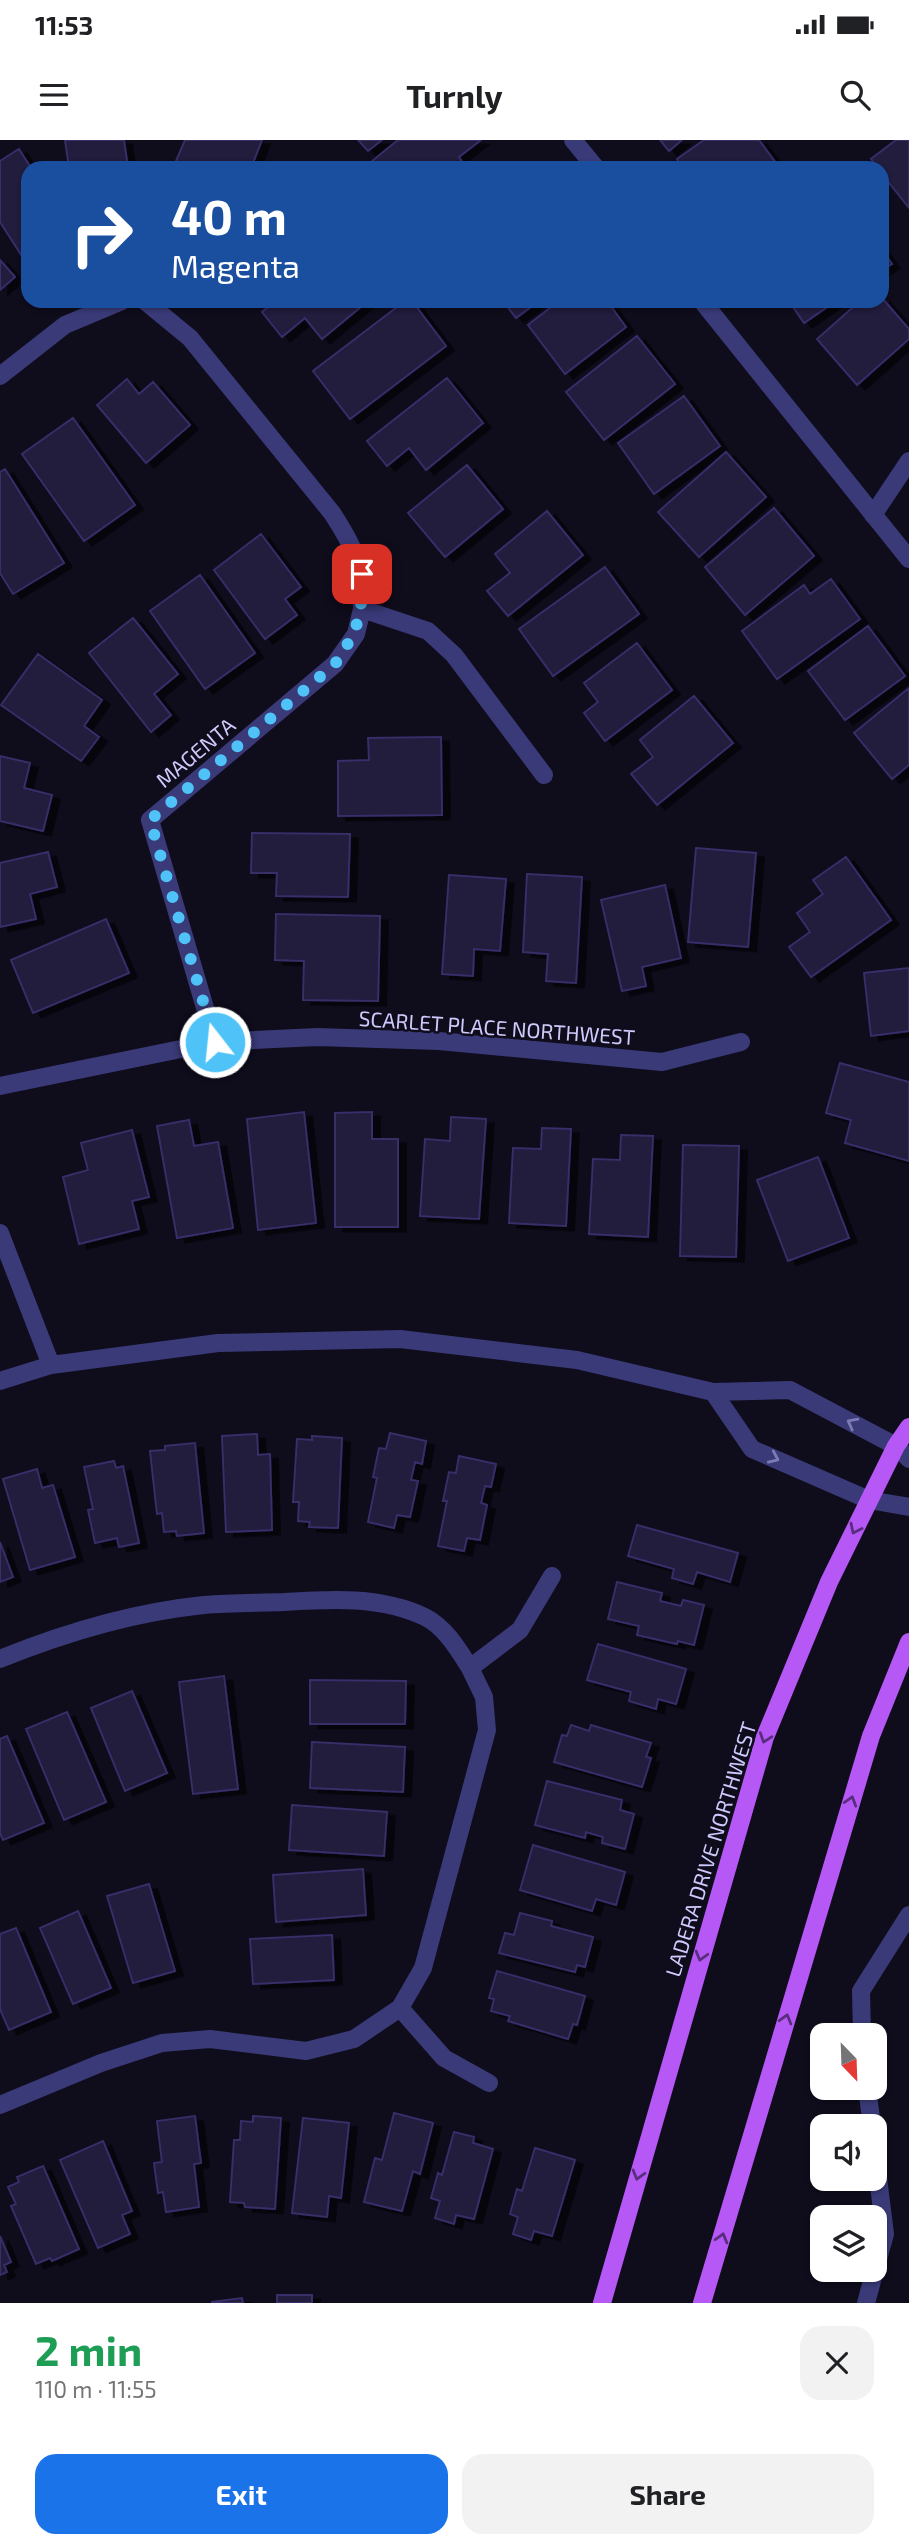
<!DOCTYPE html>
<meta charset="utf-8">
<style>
body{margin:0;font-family:"Exo 2",sans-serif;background:#f2f2f2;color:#202124;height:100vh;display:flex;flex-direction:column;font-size:26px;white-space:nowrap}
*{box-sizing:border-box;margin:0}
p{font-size:23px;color:#757577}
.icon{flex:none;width:38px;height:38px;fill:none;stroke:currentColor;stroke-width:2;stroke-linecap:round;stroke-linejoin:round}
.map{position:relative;height:2163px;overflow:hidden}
.side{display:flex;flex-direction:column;background:#fff;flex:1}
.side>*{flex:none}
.top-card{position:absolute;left:21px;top:21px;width:868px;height:147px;border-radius:21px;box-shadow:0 2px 5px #0004;background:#1a4fa0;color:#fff;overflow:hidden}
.needle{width:46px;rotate:157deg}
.fabs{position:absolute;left:810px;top:1883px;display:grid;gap:14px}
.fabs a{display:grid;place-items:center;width:77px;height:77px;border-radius:14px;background:#fff;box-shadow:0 2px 5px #0004;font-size:35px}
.pin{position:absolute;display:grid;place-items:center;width:60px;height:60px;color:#fff;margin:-30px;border-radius:14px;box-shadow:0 4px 10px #0006}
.me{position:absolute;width:77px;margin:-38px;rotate:344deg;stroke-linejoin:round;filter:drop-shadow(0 0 5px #0008)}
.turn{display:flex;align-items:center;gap:24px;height:147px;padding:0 35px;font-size:32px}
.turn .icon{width:91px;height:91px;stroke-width:2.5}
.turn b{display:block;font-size:49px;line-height:60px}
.round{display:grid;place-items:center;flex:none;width:74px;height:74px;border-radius:21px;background:#f2f2f2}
.summary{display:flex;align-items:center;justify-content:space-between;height:119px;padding:0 35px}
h1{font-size:42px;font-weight:700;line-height:52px;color:#1e9e55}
.button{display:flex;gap:14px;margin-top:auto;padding:14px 35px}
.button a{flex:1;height:80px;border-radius:21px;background:#1a73e8;color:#fff;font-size:28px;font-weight:700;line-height:80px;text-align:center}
.button a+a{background:#f2f2f2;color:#202124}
.status{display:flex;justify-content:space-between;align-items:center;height:49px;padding:0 35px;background:#fff;direction:ltr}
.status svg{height:19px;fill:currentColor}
header{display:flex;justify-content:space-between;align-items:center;height:91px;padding:0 35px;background:#fff;font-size:32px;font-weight:700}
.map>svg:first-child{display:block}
.building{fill:#201a3c;stroke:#372d67;stroke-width:2;filter:url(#shadow)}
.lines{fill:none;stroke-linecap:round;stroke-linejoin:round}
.minor{stroke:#3a3a79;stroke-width:18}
.major{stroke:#b658f6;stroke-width:18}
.oneway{stroke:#7d7bb4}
.oneway2{stroke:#5a2e7e}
.route{stroke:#4fc3f7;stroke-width:12;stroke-dasharray:0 21.6}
.labels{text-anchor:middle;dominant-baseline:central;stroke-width:5;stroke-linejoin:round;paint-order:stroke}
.street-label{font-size:21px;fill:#cfcafc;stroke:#0f0c1c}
</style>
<div class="status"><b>11:53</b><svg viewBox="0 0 49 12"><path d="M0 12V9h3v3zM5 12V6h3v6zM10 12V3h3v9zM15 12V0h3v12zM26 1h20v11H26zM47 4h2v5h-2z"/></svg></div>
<header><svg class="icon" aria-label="menu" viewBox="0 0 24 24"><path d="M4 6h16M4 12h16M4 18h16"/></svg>Turnly<svg class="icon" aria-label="search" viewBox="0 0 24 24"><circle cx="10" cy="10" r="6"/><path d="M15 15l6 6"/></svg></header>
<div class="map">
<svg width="909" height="2163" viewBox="0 0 909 2163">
<defs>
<filter id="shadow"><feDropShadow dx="8" dy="4.5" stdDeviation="0" flood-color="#0009"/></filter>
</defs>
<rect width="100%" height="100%" fill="#0f0c1c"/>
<!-- building -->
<path class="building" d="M65 0H124L128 28H69Z
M185 0H262L251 28H173Z
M358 0H382L368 11Z
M398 0H481L459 17 466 28H368L366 26Z
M660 0H682L669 11Z
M704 0H759L776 23 769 28H683L677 19Z
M896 0H909V68L882 34V28H878L871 19Z
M19 9 31 28H28L27 124 0 82V21Z
M882 110 892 124 882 130Z
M0 120 15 137 0 150Z
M882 158 909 189V199L857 245 817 199 860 161H882Z
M276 161H368L322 199 305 178 282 197 262 172Z
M405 161H412L446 206 350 279 313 231Z
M503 161H539L516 178Z
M559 161H607L626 187 565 234 528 185Z
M789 161H836L804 183Z
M637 196 675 244 604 300 566 252Z
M447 238 483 283 426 330 409 308 387 326 367 301Z
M127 239 139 254 153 242 190 285 146 323 97 265Z
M684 256 720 306 654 354 618 303Z
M73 278 135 365 84 401 22 314Z
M726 312 766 357 699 417 658 372Z
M467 325 503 369 445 417 408 373Z
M5 329 64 423 13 454 0 433V332Z
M774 368 814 416 745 475 705 427Z
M547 371 583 415 508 476 487 451 510 433 495 414Z
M261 394 301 447 285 459 297 475 265 499 214 430Z
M605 427 639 474 553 536 519 489Z
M200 435 255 513 205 549 150 471Z
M831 439 860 479 777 539 742 491 804 445 810 454Z
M133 478 178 534 154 554 171 575 151 592 89 513Z
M868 486 905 536 845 580 808 531Z
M637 503 672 550 605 601 584 573 598 562 584 543Z
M38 514 102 560 84 586 99 597 81 621 1 565Z
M909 548V625L892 639 854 593Z
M694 556 733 603 657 665 631 634 653 617 640 600Z
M441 597 442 675 338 676V621L369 620 368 598Z
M0 616 30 623 24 648 52 655 43 691 0 681Z
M252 693 350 694 348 757 276 756 277 733H251Z
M696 708 756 713 748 807 688 802Z
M48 712 57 747 30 754 36 779 0 787V723Z
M846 717 891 780 811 837 789 807 810 792 797 773 823 754 813 740Z
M527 734 582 737 576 843 546 841 548 814 523 812Z
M449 735 506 739 500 811 474 809 473 836 442 834Z
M665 745 681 818 642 827 646 846 622 851 601 760Z
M276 774 380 776 378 861 303 860 304 821 275 820Z
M106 779 129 833 33 873 11 820Z
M909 828V891L871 896 864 833Z
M840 923 909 942V1021L845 1003 851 980 826 973Z
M304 972 316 1083 258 1090 247 979Z
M372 972V999H398V1087H335V973Z
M451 977 486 979 479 1079 420 1076 425 999 450 1001Z
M189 980 194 1006 218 1002 233 1088 177 1098 157 986Z
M542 988 571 989 566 1086 509 1083 513 1008 541 1009Z
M132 990 149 1057 132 1061 139 1089 79 1104 63 1037 88 1030 81 1003Z
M621 995 653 996 648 1097 589 1094 593 1019 620 1020Z
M683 1005 739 1006 736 1117 680 1116Z
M818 1017 849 1098 788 1121 757 1040Z
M390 1293 426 1301 422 1324 415 1322 411 1340 418 1341 410 1377 397 1375 394 1388 368 1382 377 1338 373 1337 379 1308 386 1309Z
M257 1294 258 1315 270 1314 272 1390 226 1392 222 1296Z
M312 1296 342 1298 338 1388 309 1387 310 1382 298 1381 299 1362H293L297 1299 312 1300Z
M195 1303 204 1393 177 1396 176 1391 164 1392 162 1373 157 1374 150 1311 165 1310V1306Z
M459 1316 496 1324 491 1347 485 1346 481 1363 487 1365 480 1400 467 1398 464 1411 438 1406 447 1361H443L449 1332 456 1333Z
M114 1321 116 1328 123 1326 139 1403 119 1407 117 1398 95 1403 88 1370 93 1369 84 1327Z
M37 1329 42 1348 53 1345 75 1417 30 1430 3 1339Z
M637 1385 738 1413 730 1442 697 1432 693 1444 672 1438 674 1429 628 1416Z
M0 1402 13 1437 0 1442Z
M617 1442 662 1453 660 1461 681 1466 683 1460 704 1465 694 1505 678 1501 677 1504 637 1495 639 1486 608 1479Z
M598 1504 686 1529 676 1564 658 1559 656 1569 629 1561 631 1552 587 1540Z
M224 1536 238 1649 193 1654 179 1542Z
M310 1540 406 1541 405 1584H310Z
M132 1551 167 1633 125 1651 91 1568Z
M67 1572 106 1662 64 1680 26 1589Z
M571 1585 589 1591 591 1585 651 1603 646 1617 651 1618 642 1647 554 1622 562 1595 567 1596Z
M7 1596 44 1683 3 1700 0 1693V1599Z
M312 1602 405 1607 403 1652 310 1648Z
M547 1641 622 1660 620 1670 634 1674 625 1709 602 1703 603 1697 586 1692 585 1698 535 1685Z
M292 1665 387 1672 384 1716 289 1710Z
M533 1705 625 1732 616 1765 596 1759 592 1771 520 1750Z
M363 1729 366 1775 276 1782 273 1735Z
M149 1744 175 1831 133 1843 107 1756Z
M78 1771 111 1848 73 1864 40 1788Z
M520 1773 552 1781 551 1786 593 1797 585 1827 577 1825 575 1832 499 1813 505 1793 514 1795Z
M16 1788 51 1872 9 1890 0 1869V1794Z
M332 1795 334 1840 253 1844 250 1799Z
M497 1831 585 1856 577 1885 573 1884 568 1899 508 1881 510 1876 491 1871 494 1859 489 1858Z
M394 1973 433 1983 420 2034 413 2031 402 2071 364 2062 375 2018 382 2020Z
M195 1976 201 2023 194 2024 199 2067 166 2072 163 2052 158 2053 154 2023 162 2022 157 1981Z
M253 1976 281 1978 275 2069 245 2067 244 2063 230 2062 234 2000H240L241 1981 253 1982Z
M303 1978 349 1983 341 2058 329 2056 327 2077 292 2073Z
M454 1992 474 1997 473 2003 493 2009 474 2079 456 2075 454 2084 435 2078 440 2061 431 2058 438 2033 442 2035Z
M103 2001 132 2071 122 2075 130 2094 98 2108 60 2020Z
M535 2008 575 2020 552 2096 534 2091 531 2100 513 2094 518 2077 510 2074 517 2049 522 2051Z
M43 2026 79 2109 52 2121 50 2118 36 2124 11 2066 16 2064 8 2047 19 2042 17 2037Z
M0 2096 11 2122 4 2125 7 2132 0 2135Z
M277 2155H312V2163H277Z
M242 2158 243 2163H212V2162Z"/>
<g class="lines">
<!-- minor -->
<path class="minor" d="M573 0 596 28
M145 161 190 198 332 373C357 411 361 424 362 469L428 491 454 515 544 635
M702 161 909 419
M0 236 65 185 122 161
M873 375 909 321
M215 902 150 680 335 524 356 494 362 469
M0 946 215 902 317 897 439 901 662 922 741 902
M0 1093 51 1225
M0 1241 51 1225 218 1203 400 1199 577 1220 713 1252 790 1250 896 1306 909 1319
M713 1252 752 1309 869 1360 909 1367
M0 1519C64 1493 135 1472 204 1465 231 1463 258 1463 284 1462 331 1459 381 1456 425 1477 445 1487 458 1509 470 1528
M400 1868 444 1918 489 1943
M862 1895 861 1851 909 1775
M867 1948 872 1986
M0 1965 101 1923 162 1903 210 1899 306 1911 354 1899 400 1868 423 1828 487 1590 484 1557 470 1528 520 1490 552 1436
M875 2014 885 2094 875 2130
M866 2163 875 2130"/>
<!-- major -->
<path class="major" d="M602 2163 765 1597 829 1442 896 1306 909 1287
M702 2163 871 1596 909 1502"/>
</g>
<!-- one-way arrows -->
<defs><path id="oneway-chevron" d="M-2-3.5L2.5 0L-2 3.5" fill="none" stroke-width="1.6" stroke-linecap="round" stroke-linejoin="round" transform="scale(1.75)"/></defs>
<g class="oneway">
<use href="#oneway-chevron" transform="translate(852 1283) rotate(-152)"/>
<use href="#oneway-chevron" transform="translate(774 1318) rotate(24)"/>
</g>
<g class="oneway2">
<use href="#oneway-chevron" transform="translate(855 1389) rotate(116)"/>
<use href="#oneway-chevron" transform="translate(765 1598) rotate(109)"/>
<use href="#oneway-chevron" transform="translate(851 1661) rotate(-73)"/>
<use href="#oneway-chevron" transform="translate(701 1816) rotate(106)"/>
<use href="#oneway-chevron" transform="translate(786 1879) rotate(-74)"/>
<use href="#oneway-chevron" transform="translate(638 2035) rotate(106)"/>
<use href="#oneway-chevron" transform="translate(722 2098) rotate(-74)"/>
</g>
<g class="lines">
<!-- route -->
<path class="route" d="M215 902 150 680 335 524C359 488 362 477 362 434"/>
</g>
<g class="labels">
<!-- street labels -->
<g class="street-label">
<text transform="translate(195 612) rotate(-40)">MAGENTA</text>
<text transform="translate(497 887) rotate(4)">SCARLET PLACE NORTHWEST</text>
<text transform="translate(710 1709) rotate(-73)">LADERA DRIVE NORTHWEST</text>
</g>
</g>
</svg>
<div class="fabs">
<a><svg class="needle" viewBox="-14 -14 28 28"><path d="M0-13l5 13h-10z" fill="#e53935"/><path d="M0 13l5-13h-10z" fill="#757577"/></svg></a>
<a><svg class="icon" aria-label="sound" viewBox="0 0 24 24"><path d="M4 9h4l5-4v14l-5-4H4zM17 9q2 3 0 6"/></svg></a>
<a><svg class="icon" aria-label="layers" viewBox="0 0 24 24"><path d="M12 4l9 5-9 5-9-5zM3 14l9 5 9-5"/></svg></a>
</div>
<div class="pin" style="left:362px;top:434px;background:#d93025"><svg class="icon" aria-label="arrive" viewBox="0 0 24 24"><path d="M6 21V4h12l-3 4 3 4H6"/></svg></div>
<svg class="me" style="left:215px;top:902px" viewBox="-20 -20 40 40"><circle r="17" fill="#4fc3f7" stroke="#fff" stroke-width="3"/><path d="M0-11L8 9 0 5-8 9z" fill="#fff"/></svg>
<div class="top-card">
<div class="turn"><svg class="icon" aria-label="right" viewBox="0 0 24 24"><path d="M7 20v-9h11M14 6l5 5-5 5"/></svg><div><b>40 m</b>Magenta</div></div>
</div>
</div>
<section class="side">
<div class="summary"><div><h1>2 min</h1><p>110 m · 11:55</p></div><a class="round"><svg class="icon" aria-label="close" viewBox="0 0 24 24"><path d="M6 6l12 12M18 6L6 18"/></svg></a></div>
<div class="button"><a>Exit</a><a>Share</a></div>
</section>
